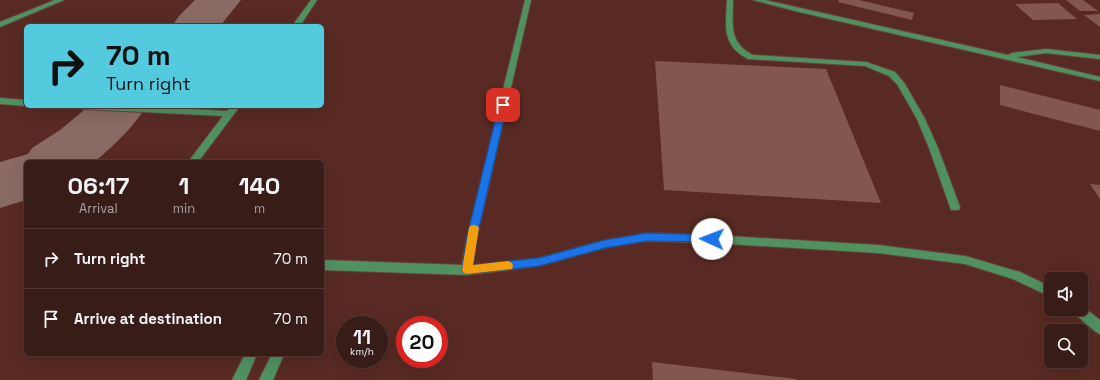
<!DOCTYPE html>
<style>
body{margin:0;font-family:"Space Grotesk",sans-serif;background:#3f2520;color:#f1f3f6;height:100vh;display:flex;flex-direction:column;font-size:15px;white-space:nowrap}
*{box-sizing:border-box;margin:0}
p{font-size:13px;color:#aba1a1}
.icon{flex:none;width:22px;height:22px;fill:none;stroke:currentColor;stroke-width:2;stroke-linecap:round;stroke-linejoin:round}
.map{position:relative;flex:1;overflow:hidden}
.panel{position:absolute;left:24px;top:160px;width:300px;height:196px;display:flex;flex-direction:column;background:#381c17;border-radius:6px;box-shadow:0 4px 16px #0002,0 0 0 1px #523a36}
.panel>*{flex:none}
.hud{position:absolute;left:24px;top:24px;width:300px;height:84px;border-radius:6px;box-shadow:0 4px 16px #0002,0 0 0 1px #523a36;background:#54cade;color:#111;overflow:hidden}
.controls{position:absolute;left:1044px;top:272px;display:grid;gap:8px}
.controls a{display:grid;place-items:center;width:44px;height:44px;border-radius:6px;background:#381c17;box-shadow:0 4px 16px #0002,0 0 0 1px #523a36;font-size:20px}
.speed{position:absolute;left:336px;top:316px;display:flex;gap:8px;font-size:20px;font-weight:700;text-align:center}
.speed>*{display:grid;place-content:center;width:52px;height:52px;border-radius:50%;background:#381c17;box-shadow:0 4px 16px #0002,0 0 0 1px #523a36;line-height:1}
.speed small{font-size:10px;font-weight:400}
.speed .limit{border:6px solid #d22;background:#fff;color:#111}
.pin{position:absolute;display:grid;place-items:center;width:34px;height:34px;color:#fff;margin:-17px;border-radius:8px;box-shadow:0 2px 6px #0006}
.me{position:absolute;width:44px;margin:-22px;rotate:272deg;stroke-linejoin:round;filter:drop-shadow(0 0 3px #0008)}
.turn{display:flex;align-items:center;gap:14px;height:84px;padding:0 16px;font-size:18px}
.turn .icon{width:52px;height:52px;stroke-width:2.5}
.turn b{display:block;font-size:28px;line-height:34px}
.eta{display:flex;justify-content:space-evenly;align-items:center;height:68px;text-align:center}
.eta b{font-size:24px;font-weight:700;line-height:28px}
ul{padding:0;list-style:none}
li{display:flex;align-items:center;gap:12px;height:60px;padding:0 16px;border-top:1px solid #523a36}
li div{flex:1}
li b{display:block;font-size:15px}
li em{font-style:normal}
.map>svg:first-child{display:block}
.built{fill:#582a23;fill-rule:evenodd}
.lines{fill:none;stroke-linecap:round;stroke-linejoin:round}
.taxiway{fill:#8a6a65;fill-rule:evenodd}
.building{fill:#825750}
.minor-casing{stroke:#67443e;stroke-width:2}
.minor{fill:#509160;fill-rule:evenodd}
.route{fill:#1a73e8;stroke:#114b97}
.slow{fill:#f59e0b}
</style>
<div class="map">
<svg width="1100" height="380" viewBox="0 0 1100 380">
<rect width="100%" height="100%" fill="#4b251f"/>
<!-- built -->
<path class="built" d="M0 0H1100V380H0ZM26 26H322V106H26ZM26 162H322V354H26ZM1051 279H1081V309H1051ZM345 325H379V359H345ZM405 325H439V359H405ZM1051 331H1081V361H1051Z"/>
<g class="lines">
<!-- taxiway -->
<path class="taxiway" d="M195 0H241L220 26H172L179 16Z
M89 106H147C132 128 114 146 94 162H26V200L0 208V162L28 154 32 148 60 130Z"/>
</g>
<!-- building -->
<path class="building" d="M839 0H859L914 13 912 20 838 2Z
M1066 0H1083L1098 11H1080Z
M1058 3 1077 19 1033 20 1015 4Z
M1100 14V27L1084 15Z
M655 61 826 69 881 203 664 190Z
M1000 85 1100 110V131L1000 105Z
M1090 184 1100 185V199Z
M652 362 797 379V380H653Z"/>
<g class="lines">
<defs>
<path id="minor" d="M55 0H64L0 27V22Z
M311 0H317L300 26H292Z
M525 0H531L476 241 473 265 539 258 605 240 647 233 712 235 878 245 965 256 1020 272 1051 287V297L1013 279 965 264 878 253 712 243 647 241 605 248 539 266 467 275 322 270V260L462 265 466 241Z
M727 0H733C733 23 728 43 753 55L866 62 895 72 905 84 925 119 938 148 960 207 959 210H951L950 207 929 148 917 119 897 84 889 76 865 66 748 59C721 45 726 26 727 0Z
M753 0H765L1008 55 1012 53 1046 49 1100 55V59L1046 53 1017 57 1100 77V81L799 12Z
M0 98 26 100V106L0 104Z
M78 106H132L227 111 231 106H240L198 162H188L223 116 82 109Z
M1081 305 1100 320V334C1096 333 1073 313 1071 309H1081Z
M245 354H257L246 380H232Z
M272 354H284L273 380H259Z"/>
</defs>
<!-- minor casing -->
<use href="#minor" class="minor-casing"/>
<!-- minor -->
<use href="#minor" class="minor"/>
</g>
<!-- route -->
<path class="route" d="M503 103 507 105 476 241 473 265 539 258 605 240 647 233 712 235 716 236 717 239 716 242 647 241 605 248 539 266 467 274 463 273 462 270 466 241 499 105Z"/>
<!-- slow -->
<path class="slow" d="M474 225 477 226 479 228 473 265 508 261 512 263 513 266 512 269 467 274 463 273 462 270 469 228 470 226Z"/>
</svg>
<div class="controls">
<a><svg class="icon" aria-label="sound" viewBox="0 0 24 24"><path d="M4 9h4l5-4v14l-5-4H4zM17 9q2 3 0 6"/></svg></a>
<a><svg class="icon" aria-label="search" viewBox="0 0 24 24"><circle cx="10" cy="10" r="6"/><path d="M15 15l6 6"/></svg></a>
</div>
<div class="speed"><div>11<small>km/h</small></div><div class="limit">20</div></div>
<div class="pin" style="left:503px;top:105px;background:#d93025"><svg class="icon" aria-label="arrive" viewBox="0 0 24 24"><path d="M6 21V4h12l-3 4 3 4H6"/></svg></div>
<svg class="me" style="left:712px;top:239px" viewBox="-20 -20 40 40"><circle r="19" fill="#fff"/><path d="M0-13L10 11 0 6-10 11z" fill="#1a73e8"/></svg>
<div class="hud">
<div class="turn"><svg class="icon" aria-label="right" viewBox="0 0 24 24"><path d="M7 20v-9h11M14 6l5 5-5 5"/></svg><div><b>70 m</b>Turn right</div></div>
</div>
<section class="panel">
<div class="eta">
<div><b>06:17</b><p>Arrival</p></div>
<div><b>1</b><p>min</p></div>
<div><b>140</b><p>m</p></div>
</div>
<ul>
<li><svg class="icon" aria-label="right" viewBox="0 0 24 24"><path d="M7 20v-9h11M14 6l5 5-5 5"/></svg><div><b>Turn right</b></div><em>70 m</em></li>
<li><svg class="icon" aria-label="arrive" viewBox="0 0 24 24"><path d="M6 21V4h12l-3 4 3 4H6"/></svg><div><b>Arrive at destination</b></div><em>70 m</em></li>
</ul>
</section>
</div>
